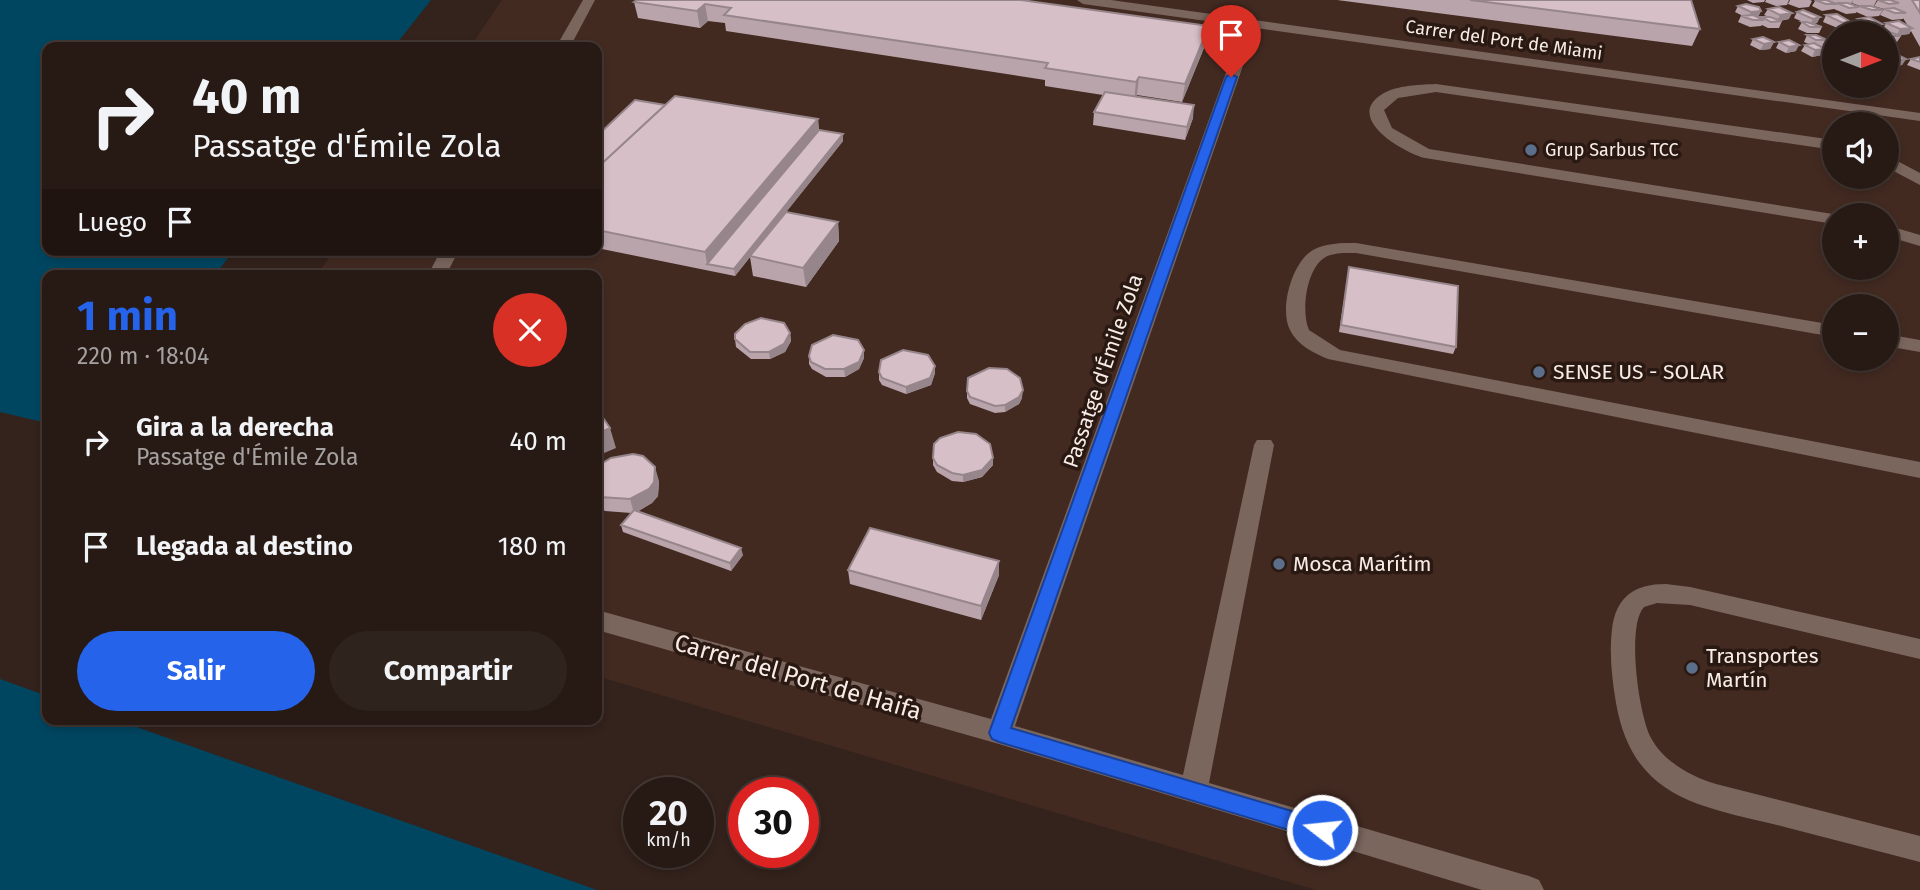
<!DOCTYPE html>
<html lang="es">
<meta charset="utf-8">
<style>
body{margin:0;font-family:"Fira Sans",sans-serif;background:#2f231e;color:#f1f3f6;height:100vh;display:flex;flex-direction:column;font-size:26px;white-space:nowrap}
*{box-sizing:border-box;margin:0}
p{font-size:23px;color:#a4a1a0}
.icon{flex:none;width:38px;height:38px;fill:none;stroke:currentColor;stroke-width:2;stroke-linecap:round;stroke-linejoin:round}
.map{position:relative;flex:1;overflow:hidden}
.sheet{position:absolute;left:42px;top:270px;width:560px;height:455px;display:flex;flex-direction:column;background:#271a15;border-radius:14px;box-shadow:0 4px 10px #0003,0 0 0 2px #433834}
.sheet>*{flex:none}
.guide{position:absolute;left:42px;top:42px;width:560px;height:214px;border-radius:14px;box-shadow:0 4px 10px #0003,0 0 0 2px #433834;background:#271a15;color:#f1f3f6;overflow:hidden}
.needle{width:46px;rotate:90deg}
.buttons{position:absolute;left:1822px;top:21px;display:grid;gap:14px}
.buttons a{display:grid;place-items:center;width:77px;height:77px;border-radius:50%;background:#271a15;box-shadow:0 4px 10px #0003,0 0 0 2px #433834;font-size:35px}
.speed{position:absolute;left:623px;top:777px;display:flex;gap:14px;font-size:35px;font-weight:700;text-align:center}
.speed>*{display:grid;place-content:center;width:91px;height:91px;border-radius:50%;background:#271a15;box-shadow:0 4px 10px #0003,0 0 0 2px #433834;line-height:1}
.speed small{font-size:18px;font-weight:400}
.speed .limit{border:10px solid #d22;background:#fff;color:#111}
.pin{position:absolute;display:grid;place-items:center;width:60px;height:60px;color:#fff;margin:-72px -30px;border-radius:50% 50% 50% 0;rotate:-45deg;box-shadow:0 0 7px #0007}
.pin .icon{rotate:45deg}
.me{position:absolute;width:77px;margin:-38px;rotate:286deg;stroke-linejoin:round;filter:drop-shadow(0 0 5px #0008)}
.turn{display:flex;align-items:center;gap:24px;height:147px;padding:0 35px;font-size:32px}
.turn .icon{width:91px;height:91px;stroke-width:2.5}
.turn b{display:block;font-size:49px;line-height:60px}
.then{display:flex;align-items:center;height:66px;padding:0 35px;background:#0003;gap:14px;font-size:26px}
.round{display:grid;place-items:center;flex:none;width:74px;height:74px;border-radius:37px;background:#2f231e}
.summary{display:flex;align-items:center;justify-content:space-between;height:119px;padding:0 35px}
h1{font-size:42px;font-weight:700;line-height:52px;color:#2563eb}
.primary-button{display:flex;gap:14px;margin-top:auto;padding:14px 35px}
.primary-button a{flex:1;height:80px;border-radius:42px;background:#2563eb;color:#fff;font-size:28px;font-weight:700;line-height:80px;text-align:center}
.primary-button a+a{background:#2f231e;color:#f1f3f6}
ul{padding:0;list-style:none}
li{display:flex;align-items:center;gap:21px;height:105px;padding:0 35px}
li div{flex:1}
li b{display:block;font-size:26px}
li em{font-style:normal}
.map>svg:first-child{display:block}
.built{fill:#422a21;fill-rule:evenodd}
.water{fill:#004661}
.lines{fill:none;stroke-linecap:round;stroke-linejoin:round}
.minor{fill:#7b665e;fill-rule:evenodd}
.wall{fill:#b9a4ab}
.shaded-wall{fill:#96868b}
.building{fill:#d7bfc7;stroke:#96868b;stroke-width:2}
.route{fill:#2563eb;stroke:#184099;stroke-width:2}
.service-dot{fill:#5c6f8a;stroke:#2a1912;stroke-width:2.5}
.labels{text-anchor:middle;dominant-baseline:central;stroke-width:7;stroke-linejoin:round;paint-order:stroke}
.far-street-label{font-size:18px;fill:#f8ece7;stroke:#2a1912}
.far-poi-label{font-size:18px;fill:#f8ece7;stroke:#2a1912;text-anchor:start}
.street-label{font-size:21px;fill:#f8ece7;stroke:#2a1912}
.poi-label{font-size:21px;fill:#f8ece7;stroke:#2a1912;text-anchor:start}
.near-street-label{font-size:24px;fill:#f8ece7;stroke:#2a1912}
</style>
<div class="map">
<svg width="1920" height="890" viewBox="0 0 1920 890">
<rect width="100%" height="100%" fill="#34221c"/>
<!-- built -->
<path class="built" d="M502 0H1920V890H1316L597 676V275H317L334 250H597V47H470ZM1834 33H1886V86H1834ZM1834 124H1886V177H1834ZM1834 215H1886V268H1834ZM1834 306H1886V359H1834Z"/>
<!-- water -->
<path class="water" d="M0 0H431L394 47H47V250H234L215 275H47V423L0 412Z
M0 679 47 696V719H114L597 890H0Z"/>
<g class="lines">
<!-- minor -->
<path class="minor" d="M583 0H595L570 47H556Z
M1077 0H1111L1920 113V121L1256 28 1015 726 1183 775 1254 445 1257 440H1271L1274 445 1209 783 1529 876 1539 880 1544 890H1482L999 744 597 630V610L991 719 1243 26 1083 4Z
M1436 84 1834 140V150L1436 92 1398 98 1384 110 1392 128 1429 149 1839 215H1834V224L1425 158C1405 153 1348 121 1378 97 1393 85 1417 85 1436 84Z
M1886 155 1920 173V185L1886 167Z
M1886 225 1920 235V246L1886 236Z
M1356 243 1834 325V337L1356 253C1346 253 1333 252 1324 258 1306 270 1301 312 1309 330L1340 350 1920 462V478L1328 359C1314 353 1297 345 1290 330 1279 309 1292 262 1313 250 1325 243 1342 243 1356 243Z
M441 250H459L446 275H428Z
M1886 334 1920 340V352L1886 346Z
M1666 584 1690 587 1920 639V659L1690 605 1657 603 1644 607C1626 626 1639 716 1651 738 1664 762 1692 777 1716 784L1920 836V862C1874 850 1827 838 1781 826 1699 806 1633 799 1616 703 1612 679 1609 653 1612 629 1616 597 1634 584 1666 584Z"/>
</g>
<!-- wall -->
<path class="wall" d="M1021 0 1206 43 1182 102 1137 95 1136 96 1193 118 1185 140 1093 125 1094 112 1103 95 1045 86V80L726 31 725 23 708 21 700 28 638 18 634 2Z
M1337 0H1691L1700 29 1692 46Z
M1747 0H1765L1764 2 1753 3Z
M1766 0H1789L1787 5 1776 6 1765 2Z
M1790 0H1810L1812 1 1809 7 1799 8 1788 4Z
M1814 0H1853L1851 4 1859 7 1860 6 1852 3 1853 0H1877L1873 7 1883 10 1879 16 1868 17 1856 12V13L1846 14 1834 9 1822 11 1812 6 1815 1Z
M1878 0 1894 1 1893 0H1920V47L1911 31 1909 34 1899 35 1901 36 1897 42 1886 43V33H1880L1881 32H1887L1883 29 1886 23 1908 26 1903 18V19L1892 20 1880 15 1884 9 1874 6Z
M1738 6 1761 11 1758 17H1757L1762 19V17H1769L1764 15 1768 9 1789 19 1780 21H1782L1779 28H1768L1762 25 1761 26 1750 27 1738 22 1741 16H1743L1735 12Z
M1797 12 1820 17 1817 23 1814 24 1822 27 1819 33H1807L1798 29 1802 22H1803L1794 18Z
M1826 15 1849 21 1845 27 1840 29 1823 22Z
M1858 19 1882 24 1879 30 1866 32 1854 25Z
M1807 35 1827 40 1824 46H1820L1825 49 1822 55 1812 57 1801 51 1805 45 1809 44 1804 42Z
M1753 39 1774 42 1770 49 1760 50 1750 45Z
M1789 40 1796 51 1786 53 1776 48 1779 42Z
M1831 48H1834V58L1828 55Z
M1886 54 1906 59 1902 65 1892 67 1886 64Z
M1920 57V70L1907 65 1911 59Z
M665 105 818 119 819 130 843 134V141L786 212 838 222 839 241 806 287 753 276 750 257 735 276 597 248V136Z
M1349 267 1456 347 1453 354 1339 332Z
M790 333 791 341 785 352 770 359H751L736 347 735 339Z
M809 356 864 358 859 369 845 377H826L812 369 809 364Z
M879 372 935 373 931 385 906 394 882 385 879 380Z
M967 391 1022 398 1019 404 1005 412 995 413 970 404 967 398Z
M933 458H993V465L982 477 963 482 952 481 937 472 933 465Z
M597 470 659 481 658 496 652 503 637 512 743 555 731 571 623 532 621 525 631 513 605 511 599 506 597 500Z
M999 561V575L981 620 850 584 848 570Z"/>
<!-- shaded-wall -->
<path class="shaded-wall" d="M705 4 708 21 700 28 697 11Z
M1761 11 1758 17 1748 18 1751 12Z
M1792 13 1789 19 1777 21 1780 15Z
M1820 17 1817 23 1810 25 1813 19Z
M1849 21 1845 27 1840 29 1843 23Z
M1882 24 1879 30 1866 32 1870 25Z
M1209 26 1206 43 1182 102 1185 84Z
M1912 28 1909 34 1896 36 1900 29Z
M1774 42 1770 49 1760 50 1764 44Z
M1799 45 1796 51 1786 53 1789 47Z
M1825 49 1822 55 1812 57 1815 50Z
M1906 59 1902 65 1892 67 1895 61Z
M1139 77 1137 95 1134 100 1136 82Z
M1194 105 1193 118 1185 140 1187 127Z
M818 119 819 137 707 264 705 252Z
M843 134V141L735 276 734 269Z
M838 222 839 241 806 287 803 268Z
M790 333 791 341 785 352 770 359 769 352Z
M864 350V358L859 369 845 377 844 369Z
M935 366V373L931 385 906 394V387Z
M1023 390 1022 398 1019 404 1005 412V405Z
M610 428 616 448 597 456V434Z
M993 458V465L982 477 963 482V475Z
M655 467 659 481 658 496 652 503 634 513 630 499Z
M741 548 743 555 731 571 730 563Z
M999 561V575L981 620V606Z"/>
<!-- building -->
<path class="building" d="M637 0H1021L1209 26 1185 84 1139 77 1136 82 1045 68 1048 63 724 15 731 8 705 4 697 11 634 2Z
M1470 0H1691L1700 29Z
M1815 0H1826L1837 4H1826Z
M1878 0H1890L1899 3 1889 4Z
M1912 0H1920V13Z
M1837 3H1848L1859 7 1849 8Z
M1746 4 1759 7 1761 11 1751 12 1738 6Z
M1859 6H1871L1883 10H1872Z
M1779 7 1792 13 1780 15 1768 9Z
M1894 8 1906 13H1895L1884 9Z
M1803 10 1820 17 1813 19 1797 12Z
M1837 14 1849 21 1843 23 1826 15Z
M1753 15 1764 20H1753L1741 16Z
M1762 17H1770L1782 21 1771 22Z
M1869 17 1882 24 1870 25 1858 19Z
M1899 21 1912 28 1900 29 1886 23Z
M1802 22H1807L1822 27H1810Z
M1886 31 1901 36H1890L1886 35V33L1881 32Z
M1807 35H1816L1827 40H1816Z
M1763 37 1774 42 1764 44 1753 39Z
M1789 40 1799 45 1789 47 1779 42Z
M1814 43 1825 49 1815 50 1805 45Z
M1894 53 1906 59 1895 61 1886 56V54Z
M1920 57V62L1911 59Z
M1105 92 1194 105 1187 127 1094 112Z
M675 96 818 119 705 252 597 230V168Z
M635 100 665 105 597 168V136Z
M819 130 843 134 734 269 707 264Z
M786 212 838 222 803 268 750 256Z
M1349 267 1458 286 1456 347 1341 325Z
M562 271 561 275H531L532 272Z
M761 318 784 323 790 333 784 344 769 352H750L735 339V334L745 324Z
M833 335 858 340 864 350 859 362 844 369H825L811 362 809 356 812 345Z
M903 350 928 355 935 366 930 378 906 387 882 378 879 372 881 360Z
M989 368 1007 369 1020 378 1023 390 1019 397 1005 405 995 406 970 397 967 391 968 378Z
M597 409 610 428 597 434Z
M958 432 976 434 990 444 993 458 982 470 963 475 952 473 937 465 933 458 934 444 940 438Z
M633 454 643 456 655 467 654 482 649 489 630 499 600 497 597 494V470L601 464 611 458Z
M634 510 741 548 730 563 621 525Z
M870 528 999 561 981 606 848 570Z"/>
<!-- route -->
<path class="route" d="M1231 74 1237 77 1011 728 1322 820 1330 823 1333 830 1330 837 1322 840 999 742 992 739 989 733 1226 77Z"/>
<!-- markers -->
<g class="service-dot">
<circle cx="1531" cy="150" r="7"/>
<circle cx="1539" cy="372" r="7"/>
<circle cx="1279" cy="564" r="7"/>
<circle cx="1692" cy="668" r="7"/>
</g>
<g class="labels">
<!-- far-street labels -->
<g class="far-street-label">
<text transform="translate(1504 40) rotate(8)">Carrer del Port de Miami</text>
</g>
<!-- far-poi labels -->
<g class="far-poi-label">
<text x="1545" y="150">Grup Sarbus TCC</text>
</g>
<!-- street labels -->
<g class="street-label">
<text transform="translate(1103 371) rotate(-71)">Passatge d'Émile Zola</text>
</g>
<!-- poi labels -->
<g class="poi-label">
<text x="1553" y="372">SENSE US - SOLAR</text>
<text x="1293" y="564">Mosca Marítim</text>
<text x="1706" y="656">Transportes<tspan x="1706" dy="24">Martín</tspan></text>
</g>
<!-- near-street labels -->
<g class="near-street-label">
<text transform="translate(798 677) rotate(16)">Carrer del Port de Haifa</text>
</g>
</g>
</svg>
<div class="buttons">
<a><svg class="needle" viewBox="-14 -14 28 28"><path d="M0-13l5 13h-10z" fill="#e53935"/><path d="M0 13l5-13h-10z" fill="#a4a1a0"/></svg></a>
<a><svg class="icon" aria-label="sound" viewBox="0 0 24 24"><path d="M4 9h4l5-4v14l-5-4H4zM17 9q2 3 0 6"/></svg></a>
<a>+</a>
<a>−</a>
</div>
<div class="speed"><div>20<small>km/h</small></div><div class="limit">30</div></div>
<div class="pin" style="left:1231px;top:77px;background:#d93025"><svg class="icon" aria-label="arrive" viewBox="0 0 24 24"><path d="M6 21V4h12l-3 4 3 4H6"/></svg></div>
<svg class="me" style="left:1322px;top:830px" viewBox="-20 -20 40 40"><circle r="17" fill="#2563eb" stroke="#fff" stroke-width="3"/><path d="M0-11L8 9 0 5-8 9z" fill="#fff"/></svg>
<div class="guide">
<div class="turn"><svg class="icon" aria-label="right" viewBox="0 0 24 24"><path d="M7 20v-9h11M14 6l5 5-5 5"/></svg><div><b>40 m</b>Passatge d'Émile Zola</div></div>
<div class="then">Luego<svg class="icon" aria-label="arrive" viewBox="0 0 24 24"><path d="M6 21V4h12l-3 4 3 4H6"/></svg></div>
</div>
<section class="sheet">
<div class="summary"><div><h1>1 min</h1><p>220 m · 18:04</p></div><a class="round" style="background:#d93025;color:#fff"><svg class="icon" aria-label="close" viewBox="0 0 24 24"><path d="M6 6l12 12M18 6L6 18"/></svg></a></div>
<ul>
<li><svg class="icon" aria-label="right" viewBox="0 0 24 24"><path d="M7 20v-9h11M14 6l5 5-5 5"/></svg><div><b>Gira a la derecha</b><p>Passatge d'Émile Zola</p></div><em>40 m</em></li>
<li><svg class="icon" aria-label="arrive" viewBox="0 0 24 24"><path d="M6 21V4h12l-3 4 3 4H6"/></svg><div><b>Llegada al destino</b></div><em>180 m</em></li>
</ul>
<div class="primary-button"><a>Salir</a><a>Compartir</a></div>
</section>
</div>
